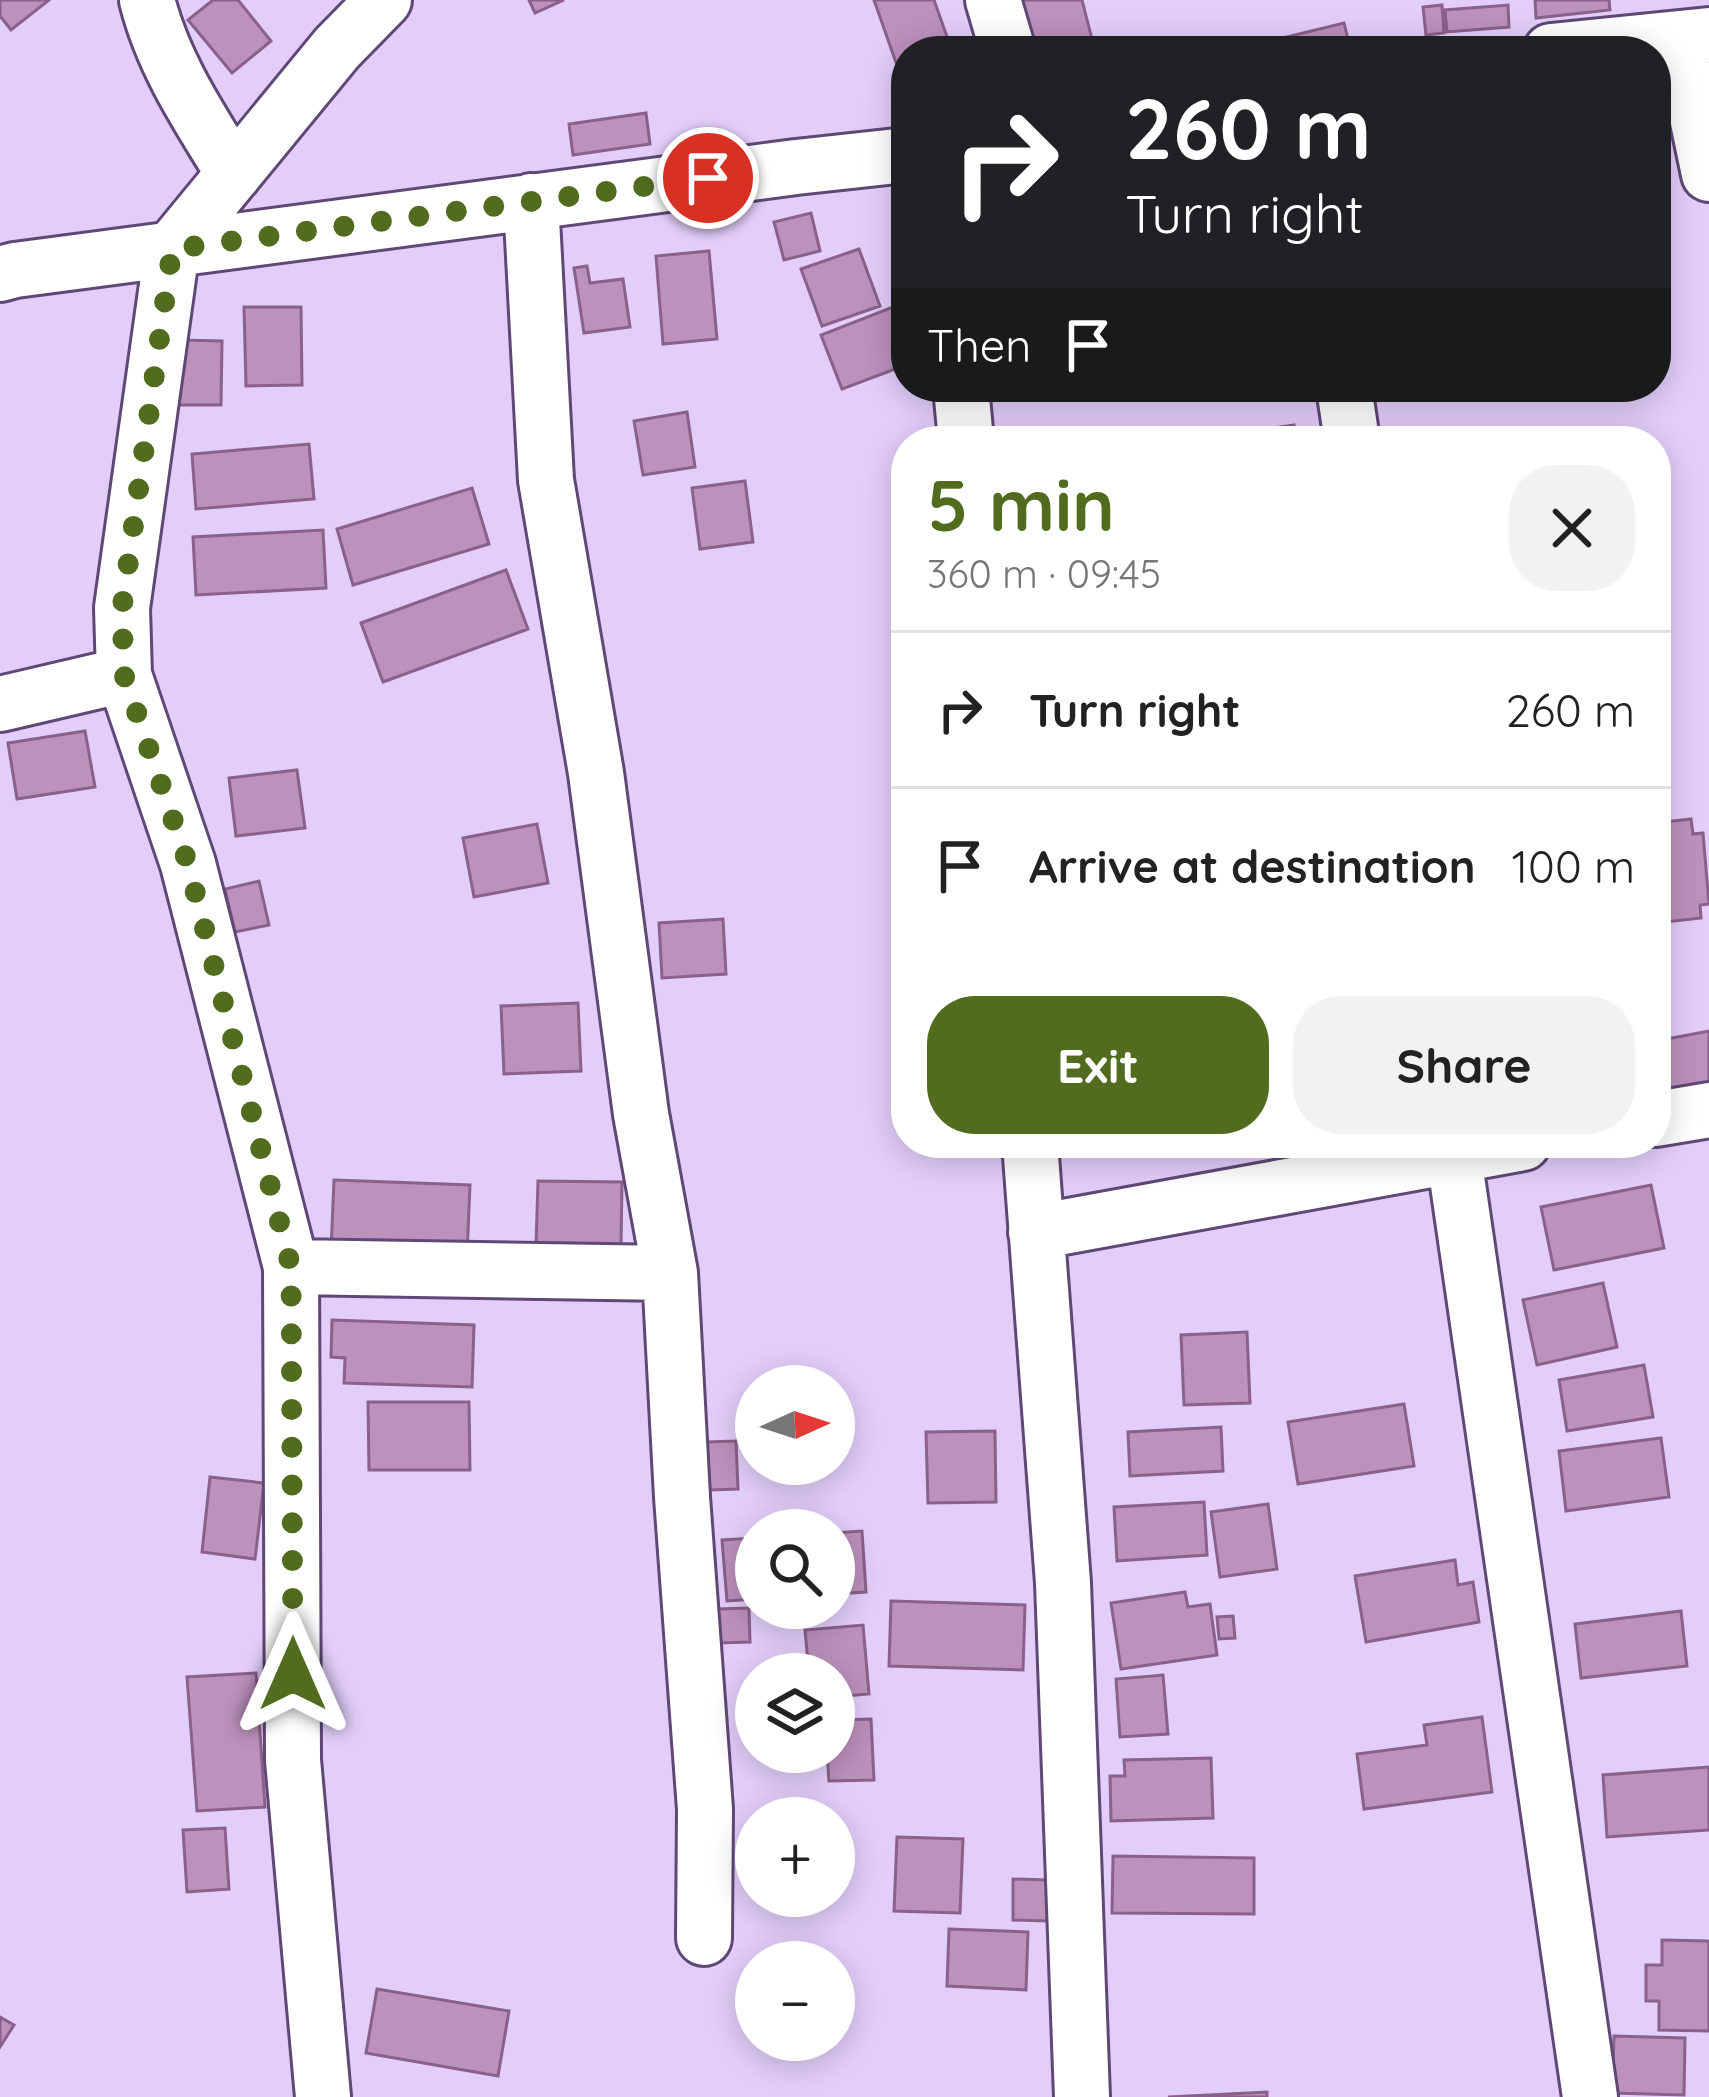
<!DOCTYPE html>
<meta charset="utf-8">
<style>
body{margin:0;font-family:Quicksand,sans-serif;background:#f2f2f2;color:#222;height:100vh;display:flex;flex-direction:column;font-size:45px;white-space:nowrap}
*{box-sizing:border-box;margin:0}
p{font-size:39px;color:#767676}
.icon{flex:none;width:66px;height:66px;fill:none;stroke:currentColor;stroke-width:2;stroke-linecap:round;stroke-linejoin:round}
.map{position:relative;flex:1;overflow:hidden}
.sheet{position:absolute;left:891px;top:426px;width:780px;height:732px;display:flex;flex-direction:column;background:#fff;border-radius:48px;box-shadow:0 6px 30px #0003}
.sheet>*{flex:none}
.banner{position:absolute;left:891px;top:36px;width:780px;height:366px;border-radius:48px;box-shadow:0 6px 30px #0003;background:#202124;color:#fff;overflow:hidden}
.needle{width:78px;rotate:87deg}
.fabs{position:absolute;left:735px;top:1365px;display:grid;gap:24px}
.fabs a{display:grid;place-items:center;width:120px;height:120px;border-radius:50%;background:#fff;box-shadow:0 6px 30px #0003;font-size:60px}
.pin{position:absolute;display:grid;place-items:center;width:102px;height:102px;color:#fff;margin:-51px;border:6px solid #fff;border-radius:50%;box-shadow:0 3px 12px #0007}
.me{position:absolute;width:132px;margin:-66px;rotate:0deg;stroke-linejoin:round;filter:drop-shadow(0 0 9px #0008)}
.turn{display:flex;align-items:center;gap:42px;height:252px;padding:0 36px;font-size:54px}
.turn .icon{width:156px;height:156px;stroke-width:2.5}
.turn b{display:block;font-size:84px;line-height:102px}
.then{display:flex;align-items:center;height:114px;padding:0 36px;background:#0003;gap:24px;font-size:45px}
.round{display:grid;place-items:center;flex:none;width:126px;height:126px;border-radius:48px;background:#f2f2f2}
.headline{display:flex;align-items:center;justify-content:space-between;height:204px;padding:0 36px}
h1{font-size:72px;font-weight:700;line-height:90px;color:#526c1f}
.action{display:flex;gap:24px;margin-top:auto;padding:24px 36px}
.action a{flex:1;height:138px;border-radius:48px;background:#526c1f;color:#fff;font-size:48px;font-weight:700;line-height:138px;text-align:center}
.action a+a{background:#f2f2f2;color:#222}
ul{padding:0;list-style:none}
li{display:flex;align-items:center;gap:36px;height:156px;padding:0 36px;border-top:3px solid #e0e0e0}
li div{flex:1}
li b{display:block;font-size:45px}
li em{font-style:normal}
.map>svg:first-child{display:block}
.building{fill:#bc91bc;stroke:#89618a;stroke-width:3}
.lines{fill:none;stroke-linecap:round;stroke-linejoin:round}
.minor-casing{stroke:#5f4876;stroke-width:60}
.minor{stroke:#fff;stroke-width:54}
.route{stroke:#526c1f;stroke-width:21;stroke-dasharray:0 37.8}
</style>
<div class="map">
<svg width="1709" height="2097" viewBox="0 0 1709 2097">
<rect width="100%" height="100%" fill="#e3cefa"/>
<!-- building -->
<path class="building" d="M0 0H49L11 30 0 16Z
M213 0H238L271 41 232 73 188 20Z
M529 0H564L535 13Z
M874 0H934L952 51H906V91Z
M1020 0H1082L1095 51H1034Z
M1535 0H1609L1610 10 1536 18Z
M1442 5 1444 33 1426 35 1423 7Z
M1508 5 1509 27 1447 32 1445 10Z
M1344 23 1351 51H1285L1282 38Z
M646 113 650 144 573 155 569 124Z
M811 213 820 251 784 260 774 222Z
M859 249 880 306 822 326 801 269Z
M709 251 717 339 663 344 656 256Z
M587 266 590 283 623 279 630 327 584 333 574 268Z
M244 307H301L302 385 246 386Z
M893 307 906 343V365L842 389 821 335Z
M180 340 222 341 221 405H179Z
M687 412 695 467 643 475 634 421Z
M1294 425 1297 441H1311H1186Z
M309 444 314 499 196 509 192 454Z
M745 481 753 542 700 549 692 488Z
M472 488 489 544 353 585 337 529Z
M323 530 326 588 196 595 193 537Z
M506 570 528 629 383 682 361 623Z
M85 731 95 787 17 799 8 743Z
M297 770 305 828 236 836 229 778Z
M1691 819 1693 834 1703 833 1709 904 1700 905 1701 918 1656 923V823Z
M537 824 548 883 474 897 463 838Z
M259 881 269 925 235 932 225 889Z
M723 919 726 974 662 978 659 923Z
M578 1003 581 1071 504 1074 501 1006Z
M1709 1031V1095L1656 1105V1041Z
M1295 1143H1383L1298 1168Z
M334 1180 470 1185 467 1256 331 1250Z
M538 1181 622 1182 621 1247 536 1244Z
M1651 1185 1664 1248 1554 1270 1541 1207Z
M1603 1283 1617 1347 1537 1365 1523 1300Z
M332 1320 474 1325 472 1387 344 1383 345 1358 331 1357Z
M1247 1332 1250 1403 1184 1405 1181 1335Z
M1644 1365 1653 1417 1567 1431 1559 1380Z
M368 1402H469L470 1470H369Z
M1404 1404 1414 1466 1298 1484 1288 1422Z
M1221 1427 1223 1471 1130 1476 1128 1432Z
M995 1431 996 1502 928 1503 926 1432Z
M1661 1438 1669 1497 1566 1511 1559 1451Z
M736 1441 738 1489 710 1490 707 1442Z
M210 1477 264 1483 255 1559 202 1552Z
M1204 1502 1207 1555 1117 1561 1114 1507Z
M1268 1504 1277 1569 1220 1577 1211 1512Z
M862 1531 866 1592 834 1594V1533Z
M756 1538V1599L727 1601 722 1540Z
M1455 1560 1458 1585 1473 1582 1479 1622 1366 1642 1355 1576Z
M1185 1592 1188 1607 1210 1604 1217 1655 1121 1669 1111 1603Z
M891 1601 1025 1605 1023 1670 889 1666Z
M749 1608 750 1642 719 1643 717 1609Z
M1681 1611 1687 1666 1581 1678 1575 1624Z
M1233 1616 1235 1638 1219 1639 1217 1617Z
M863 1625 869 1694 834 1697V1674H809L805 1630Z
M256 1673 265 1807 197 1811 187 1677Z
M1163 1675 1168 1734 1120 1737 1116 1679Z
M1482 1717 1492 1792 1364 1809 1357 1754 1427 1745 1424 1725Z
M871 1719 874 1780 829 1781 827 1752H834V1720Z
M1211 1758 1213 1818 1111 1821 1110 1776H1125L1124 1760Z
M1709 1767V1830L1607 1837 1603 1775Z
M225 1828 229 1889 187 1892 183 1830Z
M897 1837 963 1839 960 1913 894 1911Z
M1113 1856 1254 1858V1914L1112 1913Z
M1013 1879 1048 1880 1047 1921 1013 1920Z
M949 1929 1028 1932 1026 1990 947 1986Z
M1662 1940 1709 1941V2031L1659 2030V2001H1646V1965H1662Z
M377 1989 509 2011 498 2076 366 2053Z
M0 2017 14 2025 0 2047Z
M1614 2036 1685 2038 1684 2095 1612 2093Z
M1267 2092V2097H1168Z"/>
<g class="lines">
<defs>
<path id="minor" d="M147 0C163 64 200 119 234 174
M993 0 1008 51
M1681 40 1709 174
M1551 51 1709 35
M531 201 546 480 596 773 641 1114 670 1273 682 1497 705 1809 704 1938
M0 274 15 270 796 167 906 155
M961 387 966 441
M1344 387 1352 441
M0 704 124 675
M1656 1119 1709 1110
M1030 1143 1063 1583 1082 2097
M1452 1143 1590 2097
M1036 1232 1523 1143
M291 1267 670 1273
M323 2097 293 1760 291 1267 188 864 124 675 122 608 172 249 337 48 384 0"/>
</defs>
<!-- minor casing -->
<use href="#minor" class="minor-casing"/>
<!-- minor -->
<use href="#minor" class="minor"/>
</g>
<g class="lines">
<!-- route -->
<path class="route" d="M293 1674 291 1267 188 864 124 675 122 608 172 249 708 178"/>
</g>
</svg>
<div class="fabs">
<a><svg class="needle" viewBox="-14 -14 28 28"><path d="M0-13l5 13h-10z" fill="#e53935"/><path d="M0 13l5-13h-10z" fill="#767676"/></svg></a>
<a><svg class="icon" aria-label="search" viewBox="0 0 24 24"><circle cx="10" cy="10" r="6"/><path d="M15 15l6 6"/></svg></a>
<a><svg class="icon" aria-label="layers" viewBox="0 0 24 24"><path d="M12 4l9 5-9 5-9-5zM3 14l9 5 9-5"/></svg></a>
<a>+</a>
<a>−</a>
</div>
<div class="pin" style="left:708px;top:178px;background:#d93025"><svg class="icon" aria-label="arrive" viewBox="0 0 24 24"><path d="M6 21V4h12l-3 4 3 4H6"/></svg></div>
<svg class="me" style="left:293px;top:1674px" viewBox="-20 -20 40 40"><path d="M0-17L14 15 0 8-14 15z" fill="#526c1f" stroke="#fff" stroke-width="4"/></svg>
<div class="banner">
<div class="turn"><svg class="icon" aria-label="right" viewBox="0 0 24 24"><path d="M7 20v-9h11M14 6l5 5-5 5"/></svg><div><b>260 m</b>Turn right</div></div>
<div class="then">Then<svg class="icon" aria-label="arrive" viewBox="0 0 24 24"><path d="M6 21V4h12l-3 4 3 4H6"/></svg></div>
</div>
<section class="sheet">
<div class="headline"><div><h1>5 min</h1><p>360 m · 09:45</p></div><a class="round"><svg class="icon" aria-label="close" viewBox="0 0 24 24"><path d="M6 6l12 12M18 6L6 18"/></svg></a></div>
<ul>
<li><svg class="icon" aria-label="right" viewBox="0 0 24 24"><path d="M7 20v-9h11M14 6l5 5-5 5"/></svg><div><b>Turn right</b></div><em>260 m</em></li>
<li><svg class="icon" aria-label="arrive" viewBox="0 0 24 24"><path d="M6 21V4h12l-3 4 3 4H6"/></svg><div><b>Arrive at destination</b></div><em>100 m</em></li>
</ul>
<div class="action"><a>Exit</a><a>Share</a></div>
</section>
</div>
